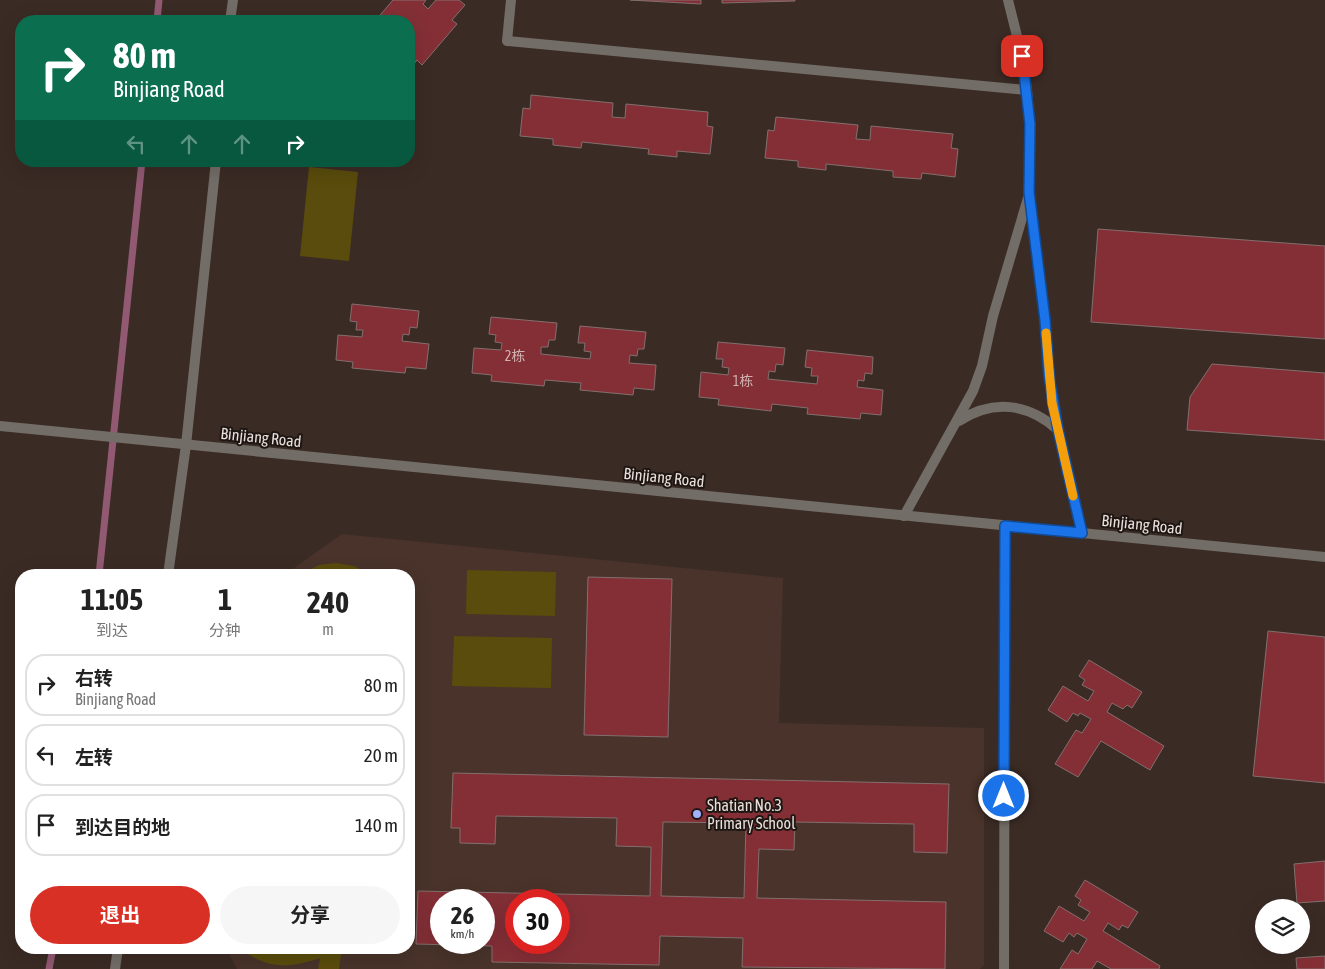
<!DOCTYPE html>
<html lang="zh">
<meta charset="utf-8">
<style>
body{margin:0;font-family:"Asap Condensed","Noto Sans SC",sans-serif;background:#f6f6f6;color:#222;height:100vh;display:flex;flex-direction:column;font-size:19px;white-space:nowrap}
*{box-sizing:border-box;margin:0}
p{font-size:16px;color:#767676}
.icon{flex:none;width:28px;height:28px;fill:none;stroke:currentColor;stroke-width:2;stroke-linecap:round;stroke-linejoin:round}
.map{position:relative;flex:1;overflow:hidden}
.drawer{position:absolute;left:15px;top:569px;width:400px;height:385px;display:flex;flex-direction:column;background:#fff;border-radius:20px;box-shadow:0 5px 20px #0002}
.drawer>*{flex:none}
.guide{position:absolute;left:15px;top:15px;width:400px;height:152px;border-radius:20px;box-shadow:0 5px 20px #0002;background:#0b6e4f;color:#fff;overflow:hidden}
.controls{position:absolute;left:1255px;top:899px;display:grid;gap:10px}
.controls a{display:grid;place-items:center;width:55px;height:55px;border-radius:50%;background:#fff;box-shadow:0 5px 20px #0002;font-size:25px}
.speed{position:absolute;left:430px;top:889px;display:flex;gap:10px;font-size:25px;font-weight:700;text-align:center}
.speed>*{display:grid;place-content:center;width:65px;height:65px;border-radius:50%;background:#fff;box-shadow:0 5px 20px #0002;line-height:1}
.speed small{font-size:12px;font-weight:400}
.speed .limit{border:8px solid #d22;background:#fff;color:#111}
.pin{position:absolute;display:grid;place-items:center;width:42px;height:42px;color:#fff;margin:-21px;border-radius:10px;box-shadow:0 2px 8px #0006}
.me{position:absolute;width:55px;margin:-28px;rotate:0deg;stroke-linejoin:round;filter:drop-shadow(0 0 4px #0008)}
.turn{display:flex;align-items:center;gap:18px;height:105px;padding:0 15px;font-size:22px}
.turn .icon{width:65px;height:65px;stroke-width:2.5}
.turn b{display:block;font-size:35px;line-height:42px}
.lanes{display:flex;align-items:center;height:48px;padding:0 15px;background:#0003;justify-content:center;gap:25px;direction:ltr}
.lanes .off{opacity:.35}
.eta{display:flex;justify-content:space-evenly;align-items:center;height:85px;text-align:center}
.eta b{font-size:30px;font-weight:700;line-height:35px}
.button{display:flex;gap:10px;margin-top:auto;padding:10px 15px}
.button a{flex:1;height:58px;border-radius:30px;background:#d93025;color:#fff;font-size:20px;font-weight:700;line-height:58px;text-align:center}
.button a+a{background:#f6f6f6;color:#222}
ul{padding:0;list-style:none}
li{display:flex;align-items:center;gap:15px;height:62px;margin:0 10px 8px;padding:0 5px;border:2px solid #e0e0e0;border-radius:20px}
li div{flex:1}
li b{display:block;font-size:19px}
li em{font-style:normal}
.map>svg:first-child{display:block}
.built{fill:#49332a;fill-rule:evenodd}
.green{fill:#5a4c0c}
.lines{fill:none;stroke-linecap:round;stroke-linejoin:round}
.stream{stroke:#925973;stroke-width:7}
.building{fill:#842f36;stroke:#836f6e;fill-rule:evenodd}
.service{stroke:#736d67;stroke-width:10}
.minor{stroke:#736d67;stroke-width:10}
.tertiary{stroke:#736d67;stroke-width:10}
.route-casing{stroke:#114b97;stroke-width:12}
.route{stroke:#1a73e8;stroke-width:9}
.slow{stroke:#f59e0b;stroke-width:9}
.poi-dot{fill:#a5b1fc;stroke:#1d1613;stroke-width:2}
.labels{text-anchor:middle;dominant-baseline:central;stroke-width:4;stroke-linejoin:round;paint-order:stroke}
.number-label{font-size:14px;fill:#d0b2b1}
.street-label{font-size:16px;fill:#e9deda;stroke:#1d1613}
.poi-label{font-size:16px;fill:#e9deda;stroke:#1d1613;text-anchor:start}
</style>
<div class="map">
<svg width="1325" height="969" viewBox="0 0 1325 969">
<rect width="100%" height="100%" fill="#3b2b25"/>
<!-- built -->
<path class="built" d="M342 534 783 578 779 723 984 728V965L980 969H237L226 948H409V575H284ZM441 900H484V942H441ZM516 900H559V942H516Z"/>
<!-- green -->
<path class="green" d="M309 167 358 172 349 261 300 256Z
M336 563 354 566 371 575H299L319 565Z
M467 570 556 572 555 616 466 614Z
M454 636 552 638 551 688 452 686Z
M240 948H342L339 969H318L320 958C288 969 266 969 240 948Z"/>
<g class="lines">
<!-- stream -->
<path class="stream" d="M157 21 159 0
M99 575 142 161
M49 969 53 948"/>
</g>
<!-- building -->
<path class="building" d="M393 0H426L423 4 428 9 436 0H459L465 5 452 20 457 24 422 65 417 60 409 70V21H375Z
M630 0H701V4Z
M722 0H795V1L722 3Z
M531 95 613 103 612 117 625 118 626 104 708 112 707 126 713 127 710 154 677 151V157L648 154 649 149 582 142 581 148 553 145V139L520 136 523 108 530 109Z
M776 117 858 125 856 139 870 140 871 126 953 134 951 148 958 149 955 177 922 173 921 179 893 177V171L826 164V170L798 167V161L765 158 768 130 774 131Z
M1098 229 1325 246V339L1091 322Z
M352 304 419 311 417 328 410 327 409 335 403 334 402 341 429 344 426 369 406 367 405 373 352 368 353 362 336 360 338 335 362 337 363 330H356L357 322 350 321Z
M491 317 557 323 555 340H549L548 347H541V354L590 359 591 352 584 351 585 343H578L580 326 646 332 644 349H638L637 356 630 355 629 363 656 365 654 390 634 388 633 395 580 390 581 383 545 380 544 386 491 381 492 375 472 373 474 348 501 350 502 343 495 342 496 335 489 334Z
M718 342 785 348 783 365 776 364 775 372 769 371 768 379 817 384 818 376H811L812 368 805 367 807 350 873 357 872 374 865 373 864 381 858 380 857 387 883 390 881 415 861 413 860 419 807 414 808 408 772 404 771 411 718 405 719 399 699 397 701 372 728 375 729 368 722 367 723 359H716Z
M1212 364 1325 373V440L1187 430 1190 397Z
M588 577 672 579 668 737 584 735Z
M1268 631 1325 637V783L1253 776Z
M1089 660 1142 692 1132 708 1127 705 1123 709 1112 703 1107 712 1164 746 1150 770 1101 741 1078 777 1055 764 1076 730 1082 733 1091 719 1080 713 1078 716 1073 713 1067 722 1048 710 1063 686 1088 701 1094 691 1082 685 1085 680 1079 676Z
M453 773 949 784 947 853 914 852V824L795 822 794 850 759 849 757 898 946 902 945 969 742 967 743 938 660 936 659 965 492 962V946L416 944 418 891 650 896 651 847 616 846 617 818 496 816 495 844 460 843V828H451ZM663 822 746 823 744 898 661 896ZM441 900H484V942H441ZM516 900H559V942H516Z
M1325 861V901L1297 903 1294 864Z
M1085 880 1138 912 1128 928 1122 925 1119 930 1108 923 1103 931 1160 966 1159 969H1111L1097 961 1092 969H1060L1072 950 1078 954 1087 939 1077 933 1074 937 1069 933 1063 942 1044 931 1059 906 1084 921 1090 912 1078 905 1081 900 1075 896Z
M1325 956V969H1297L1296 958Z"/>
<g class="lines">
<!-- service -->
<path class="service" d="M511 0 507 41 1027 90
M1008 0 1022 56 1027 90 1030 124 1029 192 1045 321 1052 403 1082 533
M959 421C993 399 1028 403 1058 430
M904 516 973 391 982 366 993 316 1028 198"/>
<!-- minor -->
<path class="minor" d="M230 21 233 0
M168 575 186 445 216 161
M115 969 118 948
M1004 969 1005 526"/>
<!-- tertiary -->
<path class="tertiary" d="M0 426 1325 557"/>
</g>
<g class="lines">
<defs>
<path id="route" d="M1004 796 1005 526 1082 533 1058 430 1049 376 1045 320 1029 192 1030 124 1022 56"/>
</defs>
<!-- route casing -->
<use href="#route" class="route-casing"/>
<!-- route -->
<use href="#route" class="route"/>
<!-- slow -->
<path class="slow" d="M1046 333 1052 403 1073 496"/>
</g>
<!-- markers -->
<circle class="poi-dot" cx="697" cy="814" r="5"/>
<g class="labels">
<!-- number labels -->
<g class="number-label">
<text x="515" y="356">2栋</text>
<text x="743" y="381">1栋</text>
</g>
<!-- street labels -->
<g class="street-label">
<text transform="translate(261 437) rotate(6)">Binjiang Road</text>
<text transform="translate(664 477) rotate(6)">Binjiang Road</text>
<text transform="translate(1142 524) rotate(6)">Binjiang Road</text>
</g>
<!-- poi labels -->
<g class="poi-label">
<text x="707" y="805">Shatian No.3<tspan x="707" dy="18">Primary School</tspan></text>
</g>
</g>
</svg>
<div class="controls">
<a><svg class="icon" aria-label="layers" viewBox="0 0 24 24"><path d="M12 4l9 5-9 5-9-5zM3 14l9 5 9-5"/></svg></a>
</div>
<div class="speed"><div>26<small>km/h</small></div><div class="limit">30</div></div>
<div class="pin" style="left:1022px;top:56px;background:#d93025"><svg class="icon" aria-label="arrive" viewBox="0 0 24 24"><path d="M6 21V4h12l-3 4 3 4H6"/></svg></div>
<svg class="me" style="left:1004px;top:796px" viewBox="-20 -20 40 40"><circle r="17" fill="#1a73e8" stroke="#fff" stroke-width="3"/><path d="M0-11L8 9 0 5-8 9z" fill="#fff"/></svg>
<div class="guide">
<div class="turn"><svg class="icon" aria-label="right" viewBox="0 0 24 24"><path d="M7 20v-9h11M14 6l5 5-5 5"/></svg><div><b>80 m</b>Binjiang Road</div></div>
<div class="lanes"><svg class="icon off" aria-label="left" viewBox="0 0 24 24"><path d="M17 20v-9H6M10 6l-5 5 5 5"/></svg><svg class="icon off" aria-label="ahead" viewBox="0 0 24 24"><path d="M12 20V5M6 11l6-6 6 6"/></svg><svg class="icon off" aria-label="ahead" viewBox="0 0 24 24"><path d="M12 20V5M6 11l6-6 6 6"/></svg><svg class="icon" aria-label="right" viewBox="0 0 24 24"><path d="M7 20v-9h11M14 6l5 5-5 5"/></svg></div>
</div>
<section class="drawer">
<div class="eta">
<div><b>11:05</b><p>到达</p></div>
<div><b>1</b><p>分钟</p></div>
<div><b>240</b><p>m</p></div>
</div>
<ul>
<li><svg class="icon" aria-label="right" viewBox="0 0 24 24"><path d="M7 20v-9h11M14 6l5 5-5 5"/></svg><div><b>右转</b><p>Binjiang Road</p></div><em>80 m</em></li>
<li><svg class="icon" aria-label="left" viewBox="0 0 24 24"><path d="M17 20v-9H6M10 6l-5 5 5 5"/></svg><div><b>左转</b></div><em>20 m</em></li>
<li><svg class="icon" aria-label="arrive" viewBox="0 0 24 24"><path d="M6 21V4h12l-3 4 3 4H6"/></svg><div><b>到达目的地</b></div><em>140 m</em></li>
</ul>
<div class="button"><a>退出</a><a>分享</a></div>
</section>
</div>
